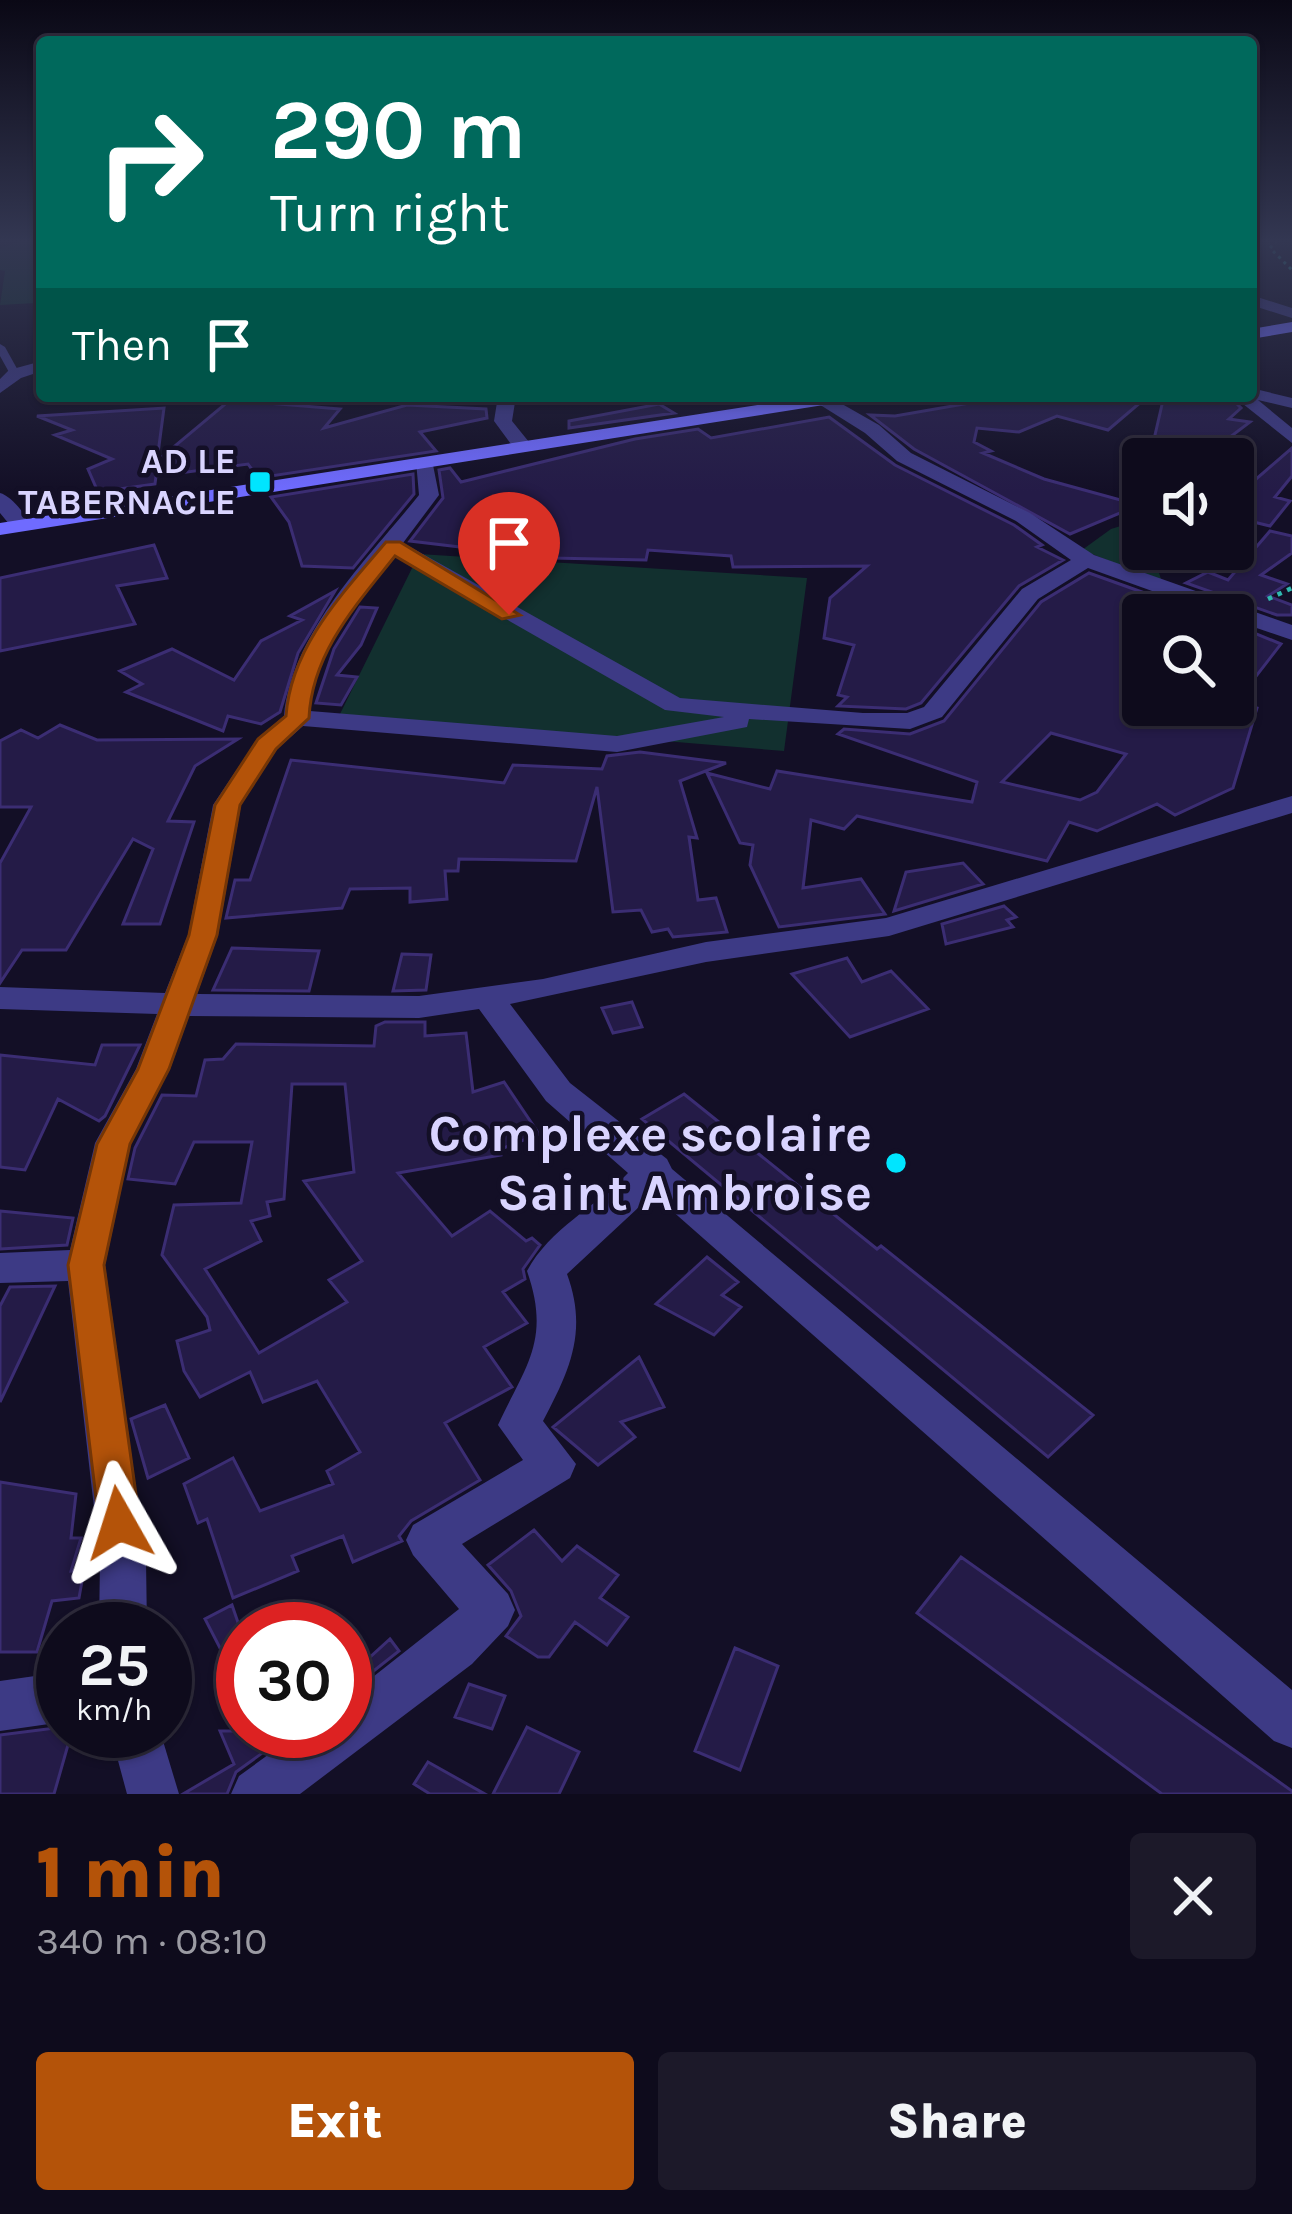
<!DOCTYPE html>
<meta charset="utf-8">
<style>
body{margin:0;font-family:Karla,sans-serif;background:#1c1929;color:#f1f3f6;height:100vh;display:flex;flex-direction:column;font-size:45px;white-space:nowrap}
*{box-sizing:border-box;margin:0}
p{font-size:39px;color:#9b9ba3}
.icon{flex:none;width:66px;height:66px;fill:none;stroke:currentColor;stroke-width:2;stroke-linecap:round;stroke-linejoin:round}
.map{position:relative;height:1794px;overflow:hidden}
.panel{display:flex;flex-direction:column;background:#0e0b1c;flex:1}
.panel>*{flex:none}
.guide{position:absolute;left:36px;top:36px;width:1221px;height:366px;border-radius:12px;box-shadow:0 3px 9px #0004,0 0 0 3px #2e2b3b;background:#00695c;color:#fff;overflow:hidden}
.buttons{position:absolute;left:1122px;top:438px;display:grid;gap:24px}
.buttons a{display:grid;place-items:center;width:132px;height:132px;border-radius:12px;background:#0e0b1c;box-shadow:0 3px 9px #0004,0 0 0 3px #2e2b3b;font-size:60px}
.speed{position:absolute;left:36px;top:1602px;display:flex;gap:24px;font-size:60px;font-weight:700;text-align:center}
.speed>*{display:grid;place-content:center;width:156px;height:156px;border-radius:50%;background:#0e0b1c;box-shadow:0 3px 9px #0004,0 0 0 3px #2e2b3b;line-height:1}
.speed small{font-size:30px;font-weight:400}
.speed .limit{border:18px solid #d22;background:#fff;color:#111}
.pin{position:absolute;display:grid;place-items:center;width:102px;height:102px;color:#fff;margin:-123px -51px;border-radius:50% 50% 50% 0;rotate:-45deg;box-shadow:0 0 12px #0007}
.pin .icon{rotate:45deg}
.me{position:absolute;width:132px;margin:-66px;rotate:354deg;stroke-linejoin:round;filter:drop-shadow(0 0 9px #0008)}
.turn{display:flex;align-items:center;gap:42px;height:252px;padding:0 36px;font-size:54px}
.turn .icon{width:156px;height:156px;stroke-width:2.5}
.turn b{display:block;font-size:84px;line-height:102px}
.then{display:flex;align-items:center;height:114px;padding:0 36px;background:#0003;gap:24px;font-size:45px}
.round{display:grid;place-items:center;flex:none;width:126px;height:126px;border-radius:12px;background:#1c1929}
.summary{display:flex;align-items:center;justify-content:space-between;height:204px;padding:0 36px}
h1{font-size:72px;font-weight:800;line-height:90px;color:#b45309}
.button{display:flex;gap:24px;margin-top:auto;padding:24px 36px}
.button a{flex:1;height:138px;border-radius:12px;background:#b45309;color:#fff;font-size:48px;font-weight:800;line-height:138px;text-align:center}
.button a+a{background:#1c1929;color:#f1f3f6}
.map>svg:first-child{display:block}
.green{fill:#12302f}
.building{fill:#241b47;stroke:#3b2d73;stroke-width:3;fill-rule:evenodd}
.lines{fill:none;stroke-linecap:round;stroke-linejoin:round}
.path-far1{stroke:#2fb8b0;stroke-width:3;stroke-dasharray:3 4.5;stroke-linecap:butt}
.path{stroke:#2fb8b0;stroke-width:4.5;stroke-dasharray:4.5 6;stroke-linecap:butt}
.lane{fill:#3d3a85;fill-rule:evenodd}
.street{fill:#3d3a85;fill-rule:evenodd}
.secondary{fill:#6f6bff;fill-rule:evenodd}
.route{fill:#b45309;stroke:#753606;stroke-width:3}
.poi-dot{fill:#00e5ff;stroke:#130f26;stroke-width:4.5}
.labels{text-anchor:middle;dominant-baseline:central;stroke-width:9;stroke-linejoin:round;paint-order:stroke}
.far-poi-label{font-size:36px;font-weight:bold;fill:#d9d4ff;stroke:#130f26;text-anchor:end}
.near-poi-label{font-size:51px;font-weight:bold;fill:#d9d4ff;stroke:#130f26;text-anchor:end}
</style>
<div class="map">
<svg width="1292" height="1794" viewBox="0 0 1292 1794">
<rect width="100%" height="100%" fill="#130f26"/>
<!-- green -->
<path class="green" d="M25 240H42V310L36 303 0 305 5 271 0 270V248Z
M1143 519V549H1220L1232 562 1213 568 1157 567 1162 582 1082 550 1111 529Z
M419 554 807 578 784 751 340 714Z"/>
<!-- building -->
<path class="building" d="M1010 396H1148L1108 430 1057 416 1019 432 977 428 974 442 991 451 983 453 1044 479 1139 505 1070 534 914 449 870 415 895 416Z
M1164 396H1229L1241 408 1229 419 1250 422 1205 456 1152 448Z
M230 400 340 409 324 428 407 405 486 409 487 418 420 432 436 451 258 478 248 464 156 476 155 484 98 492 88 469 112 459 55 435 72 430 37 416 164 408 157 461Z
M659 404 674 413 569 428V421Z
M829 417 895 465 1014 525 1042 545 1037 547 1063 560 1019 586 921 703 906 709 838 706 847 697 838 695 854 645 824 638 830 598 867 566 733 567 731 556 648 550 646 560 551 558 410 541 443 498 439 470 450 468 461 482 635 439 698 429 711 438Z
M1292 448V476L1275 497 1290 501 1270 526 1233 517V499Z
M413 474 414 494 353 568 302 566 289 522 271 497Z
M1270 531 1292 536V553L1261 575 1287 584 1268 596 1292 605V615H1277L1186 583 1208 572 1228 580Z
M154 545 167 578 117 586 135 624 0 651V578Z
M1089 573 1206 615H1143V705L1194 713 1196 705 1224 710 1233 705V647L1247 630 1281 644 1236 702 1257 708 1233 788 1175 815 1157 804 1097 831 1069 822 1047 861 857 816 844 829 811 820 803 888 861 879 885 914 779 927 750 865 753 845 740 843 707 773 770 789 777 771 972 802 977 782 838 734 844 729 910 734 944 721 1041 602ZM1051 733 1126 754 1097 792 1080 800 1002 782Z
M335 591 298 653 280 712 261 724 228 716 223 731 126 692 142 684 120 671 172 649 234 680 261 641 302 620 290 616Z
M360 607 377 608 361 645 337 675 357 677 341 705 316 703 334 649Z
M60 725 97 740 238 739 195 766 168 821 194 822 160 924H123L153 849 133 839 66 950H22L0 983V863L31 807H0V741L21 730 38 738Z
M640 752 726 763 680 781 697 838 689 837 698 900 716 898 727 932 673 937 668 929 652 932 641 910 613 912 597 787 576 861 459 859 458 871H445L447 899 410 902V888L350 889 342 908 226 918 235 880H250L291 760 504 783 513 765 602 769 607 756Z
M963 863 983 884 894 911 906 872Z
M1004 906 1016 917 1007 920 1013 927 946 944 942 924Z
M232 948 319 951 309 991 213 990Z
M402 954 431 955 426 990 393 991Z
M847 958 862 982 891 971 928 1009 850 1037 792 974Z
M632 1002 642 1027 613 1033 602 1008Z
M385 1022H425V1036L466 1033 473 1092 504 1082 539 1134 501 1149V1155L398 1173 452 1236 490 1211 526 1241 532 1238 540 1245 523 1269 525 1279 503 1292 527 1323 484 1347 512 1387 445 1423 480 1480 411 1521 399 1536 402 1541 353 1562 343 1536 292 1556 298 1571 233 1598 207 1519 198 1523 184 1484 233 1458 260 1511 333 1484 327 1471 360 1452 317 1381 263 1402 250 1372 200 1397 184 1371 177 1341 210 1330 207 1317 162 1255 174 1205 241 1203 252 1142H194L175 1184 128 1179 135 1148 162 1095 196 1096 205 1060 223 1059 236 1044 374 1046 376 1026ZM292 1084H345L354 1172 304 1181 362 1261 329 1280 347 1302 259 1353 205 1269 261 1241 251 1221 270 1216 267 1202 284 1199Z
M102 1045H140L105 1116 99 1121 58 1099 25 1170 0 1167V1055L95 1065Z
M684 1094 877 1249 881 1246 1093 1415 1048 1457 642 1119Z
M0 1211 73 1218 67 1245 0 1249Z
M707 1257 738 1282 722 1295 741 1307 714 1335 656 1304Z
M55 1286 0 1402V1306L10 1287Z
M639 1357 664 1407 621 1422 635 1437 598 1465 553 1427Z
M165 1405 189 1458 148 1478 131 1419Z
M0 1482 76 1494 71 1538H81L71 1571 84 1570 79 1598 52 1601 37 1652H0Z
M534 1530 562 1561 577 1546 618 1575 600 1598 628 1617 607 1645 575 1622 549 1657H538L506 1636 521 1616 511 1591 488 1565Z
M961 1557 1292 1791V1794H1162L917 1613Z
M232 1605 243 1637 220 1648 205 1619Z
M390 1639 399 1651 357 1684 345 1680Z
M735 1648 778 1666 740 1770 695 1751Z
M469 1684 505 1696 492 1729 455 1717Z
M63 1727 72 1731 54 1794H0V1735Z
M527 1727 579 1752 559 1794H493Z
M220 1731H280L283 1738 236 1772 227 1794H183L234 1764Z
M428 1762 485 1794H430L414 1784Z"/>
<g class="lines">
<!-- path-far1 -->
<path class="path-far1" d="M1277 240 1270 248 1292 270"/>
<!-- path -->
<path class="path" d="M1268 599 1292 588"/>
<!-- lane -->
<path class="lane" d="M0 344 5 347 20 374 19 376 10 374 0 356Z"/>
<!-- street -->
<path class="street" d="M1251 295 1292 308V318L1251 305Z
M42 361V371L21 378 0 393V379L9 370Z
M1251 388 1292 398V408L1258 400 1292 428V443L1233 396H1251Z
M498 396H516L512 421 533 447 530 451H516L494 421Z
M806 396H828L879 425 911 453 1030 513 1094 555 1292 625V640L1233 620V615H1219L1088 568 1038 599 942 717 910 729 749 719 747 727 617 752 303 726 277 749 241 805 218 935 197 994 419 996 543 979 706 942 886 918 1292 796V813L889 936 706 962 510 1004 570 1083 667 1159 672 1169 1292 1690V1748L1274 1741 653 1194 567 1274C588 1331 570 1370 543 1421L576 1464 570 1478 462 1544 508 1594 515 1610 508 1626 472 1664 300 1794H231L239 1776 301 1731H345V1699L459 1609 413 1555 406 1540 413 1525 523 1460 498 1425C526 1365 551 1340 527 1271 550 1228 596 1207 628 1173L546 1101 479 1009 419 1018 189 1016 170 1069 131 1143 105 1265 146 1560 147 1629H99L100 1560 68 1281 0 1283V1253L70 1250 95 1143 136 1069 157 1014 0 1009V987L165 993 188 935 213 805 258 738 284 716C293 630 368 559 419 495L416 461 433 465 439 495 403 543 680 698 863 713H907L924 707 1022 589 1071 560 1016 521 897 461 865 433ZM394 555 665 710 724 717 617 736 310 711C315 651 359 601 394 555Z
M0 493C12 496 32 520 28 530H14L0 513Z
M63 1672V1722L0 1731V1681Z
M110 1731H160L179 1794H127Z"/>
<!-- secondary -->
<path class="secondary" d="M1292 322V332L1251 339V329Z
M815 396H858L849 401 0 535V523Z"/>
</g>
<!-- sky -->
<linearGradient id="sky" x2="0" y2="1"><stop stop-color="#0a0815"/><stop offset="0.49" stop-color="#333752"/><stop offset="1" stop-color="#333752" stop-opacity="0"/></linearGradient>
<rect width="1292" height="492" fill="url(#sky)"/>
<!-- route -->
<path class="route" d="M386 542H400L520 615 502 619 395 556C356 605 312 653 309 718L276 749 240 805 217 935 169 1069 130 1144 104 1265 140 1523 134 1536 119 1542 105 1536 99 1523 68 1265 97 1144 138 1069 189 935 215 805 258 739 286 716C291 646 343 593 386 542Z"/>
<!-- markers -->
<g class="poi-dot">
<rect x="248" y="470" width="24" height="24" rx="6"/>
<circle cx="896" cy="1163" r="12"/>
</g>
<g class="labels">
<!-- far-poi labels -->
<g class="far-poi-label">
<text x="236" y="461">AD LE<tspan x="236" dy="41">TABERNACLE</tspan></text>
</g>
<!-- near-poi labels -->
<g class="near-poi-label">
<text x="872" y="1134">Complexe scolaire<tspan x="872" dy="59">Saint Ambroise</tspan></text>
</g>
</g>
</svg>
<div class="buttons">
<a><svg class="icon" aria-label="sound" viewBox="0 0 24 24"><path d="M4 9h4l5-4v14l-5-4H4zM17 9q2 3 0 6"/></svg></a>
<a><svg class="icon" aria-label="search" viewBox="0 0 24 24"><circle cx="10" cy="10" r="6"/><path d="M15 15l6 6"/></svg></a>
</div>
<div class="speed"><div>25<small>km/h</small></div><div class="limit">30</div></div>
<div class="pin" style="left:509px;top:615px;background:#d93025"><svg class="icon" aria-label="arrive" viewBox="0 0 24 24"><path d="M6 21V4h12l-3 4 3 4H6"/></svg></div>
<svg class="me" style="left:119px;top:1523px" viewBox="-20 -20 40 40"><path d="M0-17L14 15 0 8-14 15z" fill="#b45309" stroke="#fff" stroke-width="4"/></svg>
<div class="guide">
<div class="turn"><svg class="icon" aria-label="right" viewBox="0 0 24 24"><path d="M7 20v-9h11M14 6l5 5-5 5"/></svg><div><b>290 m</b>Turn right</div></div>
<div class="then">Then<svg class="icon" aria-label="arrive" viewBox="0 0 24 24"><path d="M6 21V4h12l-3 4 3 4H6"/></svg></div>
</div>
</div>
<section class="panel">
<div class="summary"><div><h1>1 min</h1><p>340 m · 08:10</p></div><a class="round"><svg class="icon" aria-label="close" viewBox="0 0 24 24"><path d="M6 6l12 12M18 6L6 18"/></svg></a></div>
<div class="button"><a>Exit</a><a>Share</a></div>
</section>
